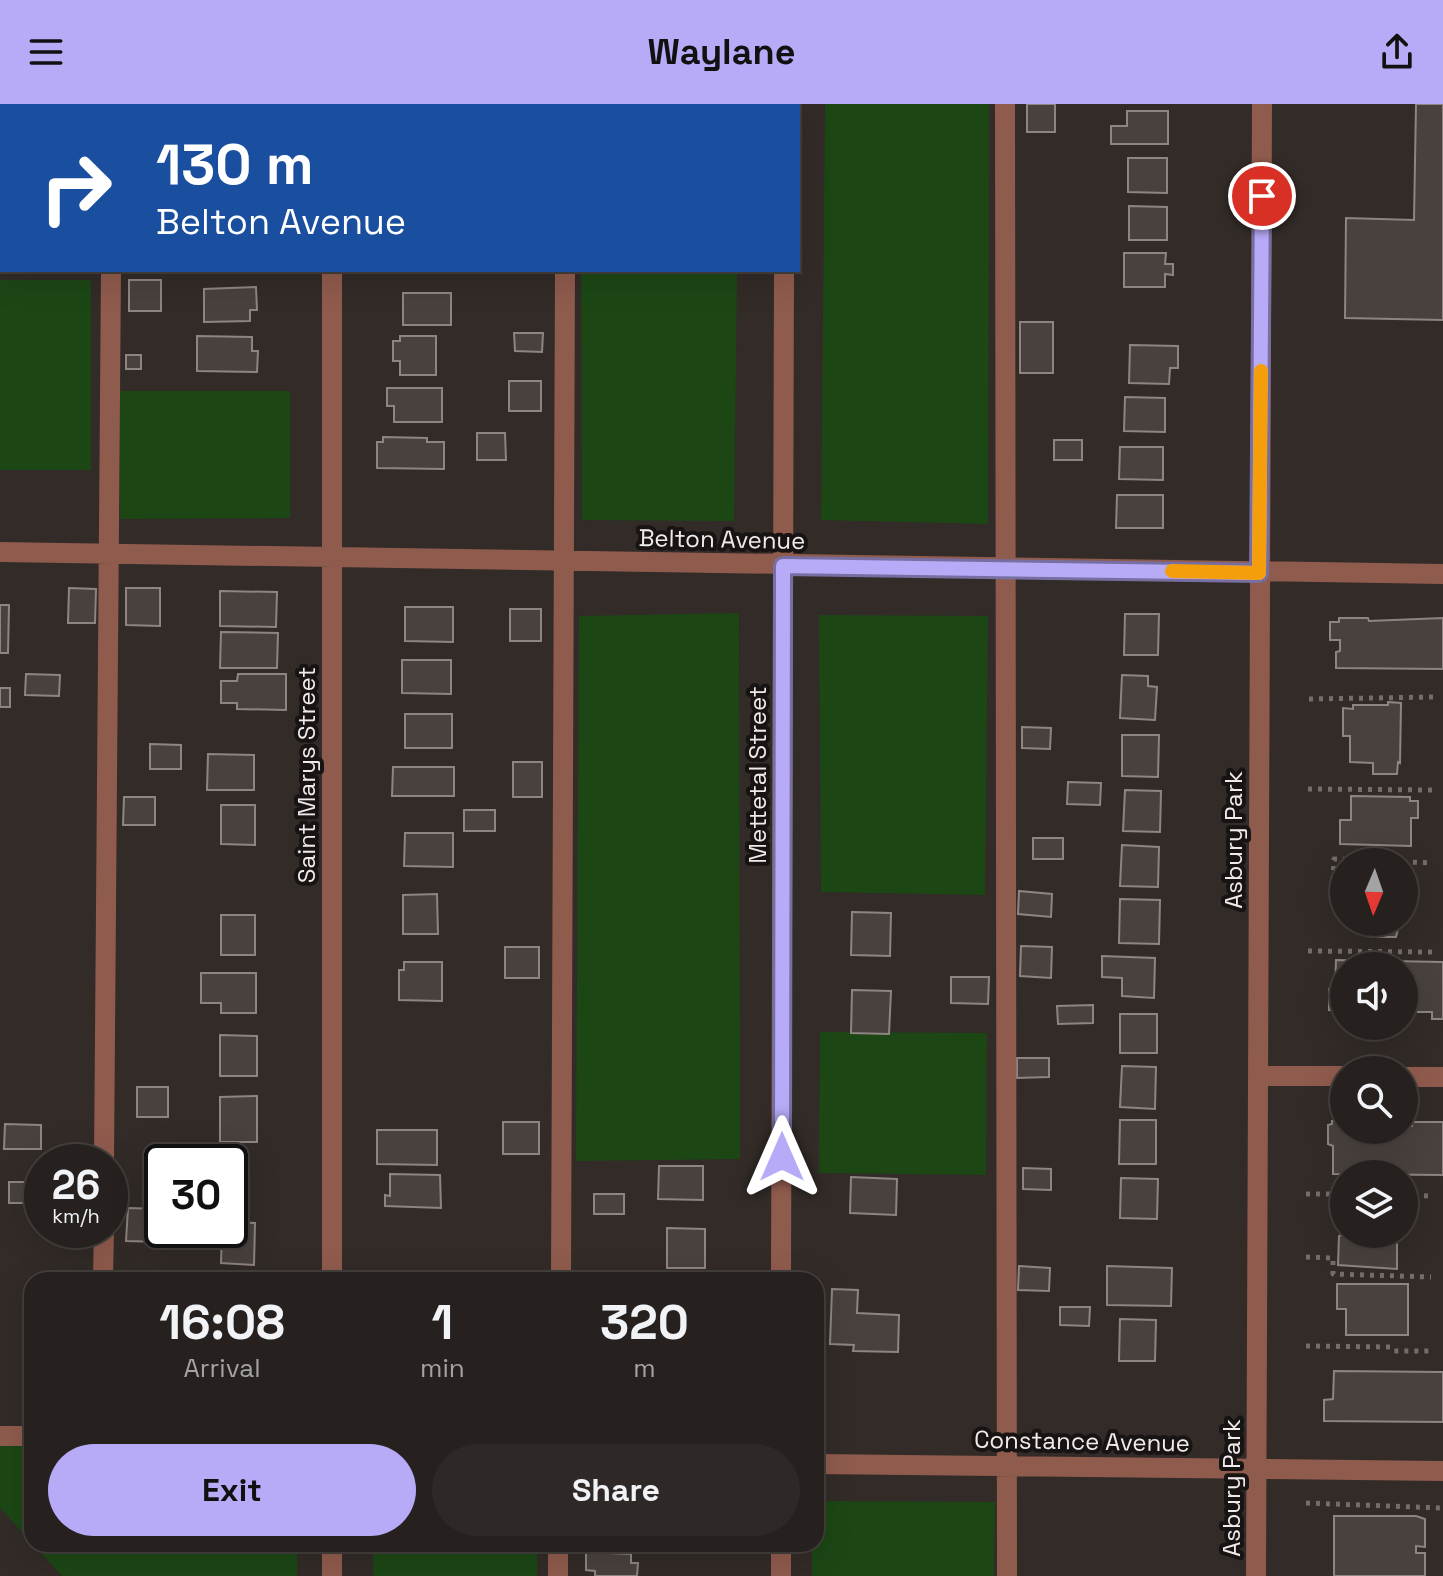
<!DOCTYPE html>
<style>
body{margin:0;font-family:"Space Grotesk",sans-serif;background:#2e2827;color:#f1f3f6;height:100vh;display:flex;flex-direction:column;font-size:30px;white-space:nowrap}
*{box-sizing:border-box;margin:0}
p{font-size:26px;color:#a4a3a4}
.icon{flex:none;width:44px;height:44px;fill:none;stroke:currentColor;stroke-width:2;stroke-linecap:round;stroke-linejoin:round}
.map{position:relative;flex:1;overflow:hidden}
.sheet{position:absolute;left:24px;top:1168px;width:800px;height:280px;display:flex;flex-direction:column;background:#26201e;border-radius:24px;box-shadow:0 8px 32px #0002,0 0 0 2px #423e3c}
.sheet>*{flex:none}
.guide{position:absolute;left:0px;top:0px;width:800px;height:168px;box-shadow:0 8px 32px #0002,0 0 0 2px #423e3c;background:#1a4fa0;color:#fff;overflow:hidden}
.needle{width:52px;rotate:182deg}
.tools{position:absolute;left:1330px;top:744px;display:grid;gap:16px}
.tools a{display:grid;place-items:center;width:88px;height:88px;border-radius:50%;background:#26201e;box-shadow:0 8px 32px #0002,0 0 0 2px #423e3c;font-size:40px}
.speed{position:absolute;left:24px;top:1040px;display:flex;gap:16px;font-size:40px;font-weight:700;text-align:center}
.speed>*{display:grid;place-content:center;width:104px;height:104px;border-radius:50%;background:#26201e;box-shadow:0 8px 32px #0002,0 0 0 2px #423e3c;line-height:1}
.speed small{font-size:20px;font-weight:400}
.speed .limit{border:4px solid #111;border-radius:12px;background:#fff;color:#111}
.pin{position:absolute;display:grid;place-items:center;width:68px;height:68px;color:#fff;margin:-34px;border:4px solid #fff;border-radius:50%;box-shadow:0 2px 8px #0007}
.me{position:absolute;width:88px;margin:-44px;rotate:0deg;stroke-linejoin:round;filter:drop-shadow(0 0 6px #0008)}
.turn{display:flex;align-items:center;gap:28px;height:168px;padding:0 24px;font-size:36px}
.turn .icon{width:104px;height:104px;stroke-width:2.5}
.turn b{display:block;font-size:56px;line-height:68px}
.eta{display:flex;justify-content:space-evenly;align-items:center;height:136px;text-align:center}
.eta b{font-size:48px;font-weight:600;line-height:56px}
.button{display:flex;gap:16px;margin-top:auto;padding:16px 24px}
.button a{flex:1;height:92px;border-radius:48px;background:#b7abf8;color:#111;font-size:32px;font-weight:600;line-height:92px;text-align:center}
.button a+a{background:#2e2827;color:#f1f3f6}
header{display:flex;justify-content:space-between;align-items:center;height:104px;padding:0 24px;background:#b7abf8;color:#111;font-size:36px;font-weight:600}
.map>svg:first-child{display:block}
.green{fill:#1c4715}
.building{fill:#49413e;stroke:#8e8582;stroke-width:2}
.lines{fill:none;stroke-linecap:round;stroke-linejoin:round}
.path{stroke:#746d6b;stroke-width:5;stroke-dasharray:4 6;stroke-linecap:butt}
.minor{stroke:#8f5b4d;stroke-width:20}
.route-casing{stroke:#776fa1;stroke-width:20}
.route{stroke:#b7abf8;stroke-width:14}
.slow{stroke:#f59e0b;stroke-width:14}
.labels{text-anchor:middle;dominant-baseline:central;stroke-width:8;stroke-linejoin:round;paint-order:stroke}
.street-label{font-size:24px;fill:#f0ebe9;stroke:#171413}
</style>
<header><svg class="icon" aria-label="menu" viewBox="0 0 24 24"><path d="M4 6h16M4 12h16M4 18h16"/></svg>Waylane<svg class="icon" aria-label="share" viewBox="0 0 24 24"><path d="M12 15V3M7 8l5-5 5 5M5 13v7h14v-7"/></svg></header>
<div class="map">
<svg width="1443" height="1472" viewBox="0 0 1443 1472">
<rect width="100%" height="100%" fill="#322b28"/>
<!-- green -->
<path class="green" d="M825 0H989L988 420 821 416Z
M581 166H737L734 417 582 416Z
M0 176H91V366H0Z
M120 287H290V414L120 415Z
M739 509 740 1055 576 1057 579 512Z
M819 511 988 512 985 791 821 788Z
M820 928 987 929 986 1071 819 1069Z
M0 1340H32V1439L0 1404Z
M816 1397 995 1398 994 1472H812V1440H816Z
M33 1440H297V1472H62Z
M373 1440H537V1472H373Z"/>
<!-- building -->
<path class="building" d="M1027 0H1055V28H1027Z
M1416 0H1443V216L1345 214 1346 114 1414 116Z
M1127 7H1168V40H1111V22H1127Z
M1128 54H1167V89L1128 88Z
M1129 102 1167 103V136H1129Z
M1124 149H1166L1165 160H1173V171L1165 170V183H1124Z
M129 176H161V207H129Z
M256 183 257 206H250V217L204 218V185Z
M403 189H451V221H403Z
M1020 218H1053V269H1020Z
M514 229H543L542 248 515 247Z
M197 232 252 233V247H258L257 268 197 267Z
M400 232H436V271H400V257H393V237H400Z
M1130 241 1178 242V264H1170L1169 280 1129 279Z
M126 251H141V265H126Z
M509 277H541V307H509Z
M387 284H442V318H394V302H387Z
M1125 293 1165 294V328L1124 327Z
M477 329H505L506 356H477Z
M383 333 427 334V338H444V365L377 364V338H383Z
M1054 336H1082V356H1054Z
M1120 343H1163V376L1119 375Z
M1117 391H1163V424H1116Z
M69 484 96 485 95 519H68Z
M126 484H160V522L126 521Z
M220 487 277 488 276 523 220 522Z
M0 501H9L8 549H0Z
M405 503H453V538L405 537Z
M510 505H541V537H510Z
M1125 510H1159L1158 551H1124Z
M1339 514H1368L1369 517 1443 514V565L1336 564V548L1340 547V536H1330V518H1339Z
M221 528 278 529 277 564H220Z
M402 556H451V590L402 589Z
M26 570 60 571 59 592 25 591Z
M238 570H286V606L237 605V599H221V577H237Z
M1122 571 1148 572V582L1157 583 1155 616 1120 614Z
M0 584H10V603H0Z
M1388 598 1401 599 1400 659 1398 658 1397 670H1373V659L1350 658V632H1343V604L1353 605V601H1388Z
M405 610H452V644H405Z
M1022 623 1051 624 1050 645 1022 644Z
M1122 631H1159L1158 673 1122 672Z
M150 640 181 641V665H150Z
M208 650 254 651V686H207Z
M513 658H542V693H513Z
M393 663H454V692H392Z
M1068 678 1101 679 1100 701 1067 700Z
M1125 686 1161 687 1160 728 1123 727Z
M1351 692 1410 693V697H1418V714H1411V742L1340 740V716H1351Z
M124 693H155V721H123Z
M221 701H255V741L221 740Z
M464 706H495V727H464Z
M405 729H453V763L404 762Z
M1033 734H1063V755H1033Z
M1122 741 1159 743 1158 783 1120 782Z
M1019 787 1052 790 1051 813 1018 810Z
M437 790 438 830H403V791Z
M1120 795 1160 796 1159 840 1119 839Z
M852 808 891 809 890 852 851 851Z
M221 811H255V851H221Z
M1348 818H1399V821L1396 833H1371L1372 819Z
M1021 842 1052 843 1051 874 1020 872Z
M505 843H539V874H505Z
M1102 852 1155 854 1154 894 1122 892V874L1102 873Z
M1336 856 1443 858V915H1432V908H1415V905H1404V862H1344V907L1329 906V885H1335Z
M404 858H442V897L399 896V866H404Z
M201 869H256V909H221V899H201Z
M951 873H989L988 900 951 899Z
M852 886 891 887 889 930 851 929Z
M1093 901V919L1058 920 1057 902Z
M1120 910H1157V949H1120Z
M220 931 257 932V972H220Z
M1017 954H1049V973L1017 974Z
M1122 962 1156 963 1155 1005 1120 1003Z
M137 983H168V1013H137Z
M257 992V1038H220V993Z
M1120 1016H1156V1060H1119Z
M1332 1017H1344V1026H1404V1022H1412V1018H1443V1071L1333 1070V1042L1328 1040V1021L1332 1020Z
M503 1018H539V1050H503Z
M5 1020 41 1021V1045H4Z
M377 1026H437V1061L377 1060Z
M659 1062H703V1096L658 1095Z
M1023 1064 1051 1065V1086L1023 1085Z
M390 1070 440 1071 441 1104 385 1102V1091L390 1092Z
M851 1073 897 1075 896 1111 850 1109Z
M1121 1074 1158 1075 1157 1115 1120 1114Z
M9 1078H38L37 1099H9Z
M594 1090H624V1110H594Z
M128 1104 162 1105V1138L126 1137Z
M230 1118 255 1119 254 1161 221 1159 222 1126H230Z
M667 1124 705 1125V1164H667Z
M1345 1130H1397V1165L1338 1161 1339 1132Z
M1019 1162 1050 1164 1049 1187 1018 1186Z
M1107 1162 1172 1164 1171 1202 1107 1201Z
M1337 1180H1408V1231H1346V1205H1337Z
M832 1185 858 1186 857 1209 899 1211 898 1248 853 1247 854 1241 830 1240Z
M1060 1203H1090L1089 1222 1060 1221Z
M1120 1215 1156 1216 1155 1257H1119Z
M1334 1267 1443 1268V1318L1324 1317V1296L1333 1295Z
M1334 1412H1416L1425 1415V1443L1416 1442V1449H1425V1472H1334Z
M586 1448 631 1450V1459H638L637 1472H595V1467L586 1466Z"/>
<g class="lines">
<!-- path -->
<path class="path" d="M1309 595 1436 593
M1308 685 1433 686
M1333 776 1334 755 1433 759
M1308 847 1433 848
M1306 1090H1344
M1404 1091 1431 1092
M1306 1153 1333 1154V1170L1431 1173
M1306 1242 1390 1243 1394 1247H1431
M1306 1399 1441 1404"/>
<!-- minor -->
<path class="minor" d="M331 0V2
M1005 0 1007 1472
M112 2V0
M565 2V0
M784 2V0
M332 166V1176
M0 448 1443 470
M1259 972H1344
M1404 973H1443
M104 1058 111 166
M103 1173 104 1126
M561 1176 565 166
M781 1176 784 166
M0 1332H32
M816 1360 1443 1367
M332 1472V1440
M558 1472V1440
M781 1472V1440
M1256 1472 1262 0"/>
</g>
<g class="lines">
<defs>
<path id="route" d="M782 1053 783 462 1259 469 1262 92"/>
</defs>
<!-- route casing -->
<use href="#route" class="route-casing"/>
<!-- route -->
<use href="#route" class="route"/>
<!-- slow -->
<path class="slow" d="M1172 467 1259 469 1261 267"/>
</g>
<g class="labels">
<!-- street labels -->
<g class="street-label">
<text transform="translate(722 435) rotate(1)">Belton Avenue</text>
<text transform="translate(306 671) rotate(-90)">Saint Marys Street</text>
<text transform="translate(757 671) rotate(-90)">Mettetal Street</text>
<text transform="translate(1233 736) rotate(-90)">Asbury Park</text>
<text transform="translate(1082 1337) rotate(1)">Constance Avenue</text>
<text transform="translate(1231 1384) rotate(-90)">Asbury Park</text>
</g>
</g>
</svg>
<div class="tools">
<a><svg class="needle" viewBox="-14 -14 28 28"><path d="M0-13l5 13h-10z" fill="#e53935"/><path d="M0 13l5-13h-10z" fill="#a4a3a4"/></svg></a>
<a><svg class="icon" aria-label="sound" viewBox="0 0 24 24"><path d="M4 9h4l5-4v14l-5-4H4zM17 9q2 3 0 6"/></svg></a>
<a><svg class="icon" aria-label="search" viewBox="0 0 24 24"><circle cx="10" cy="10" r="6"/><path d="M15 15l6 6"/></svg></a>
<a><svg class="icon" aria-label="layers" viewBox="0 0 24 24"><path d="M12 4l9 5-9 5-9-5zM3 14l9 5 9-5"/></svg></a>
</div>
<div class="speed"><div>26<small>km/h</small></div><div class="limit">30</div></div>
<div class="pin" style="left:1262px;top:92px;background:#d93025"><svg class="icon" aria-label="arrive" viewBox="0 0 24 24"><path d="M6 21V4h12l-3 4 3 4H6"/></svg></div>
<svg class="me" style="left:782px;top:1053px" viewBox="-20 -20 40 40"><path d="M0-17L14 15 0 8-14 15z" fill="#b7abf8" stroke="#fff" stroke-width="4"/></svg>
<div class="guide">
<div class="turn"><svg class="icon" aria-label="right" viewBox="0 0 24 24"><path d="M7 20v-9h11M14 6l5 5-5 5"/></svg><div><b>130 m</b>Belton Avenue</div></div>
</div>
<section class="sheet">
<div class="eta">
<div><b>16:08</b><p>Arrival</p></div>
<div><b>1</b><p>min</p></div>
<div><b>320</b><p>m</p></div>
</div>
<div class="button"><a>Exit</a><a>Share</a></div>
</section>
</div>
